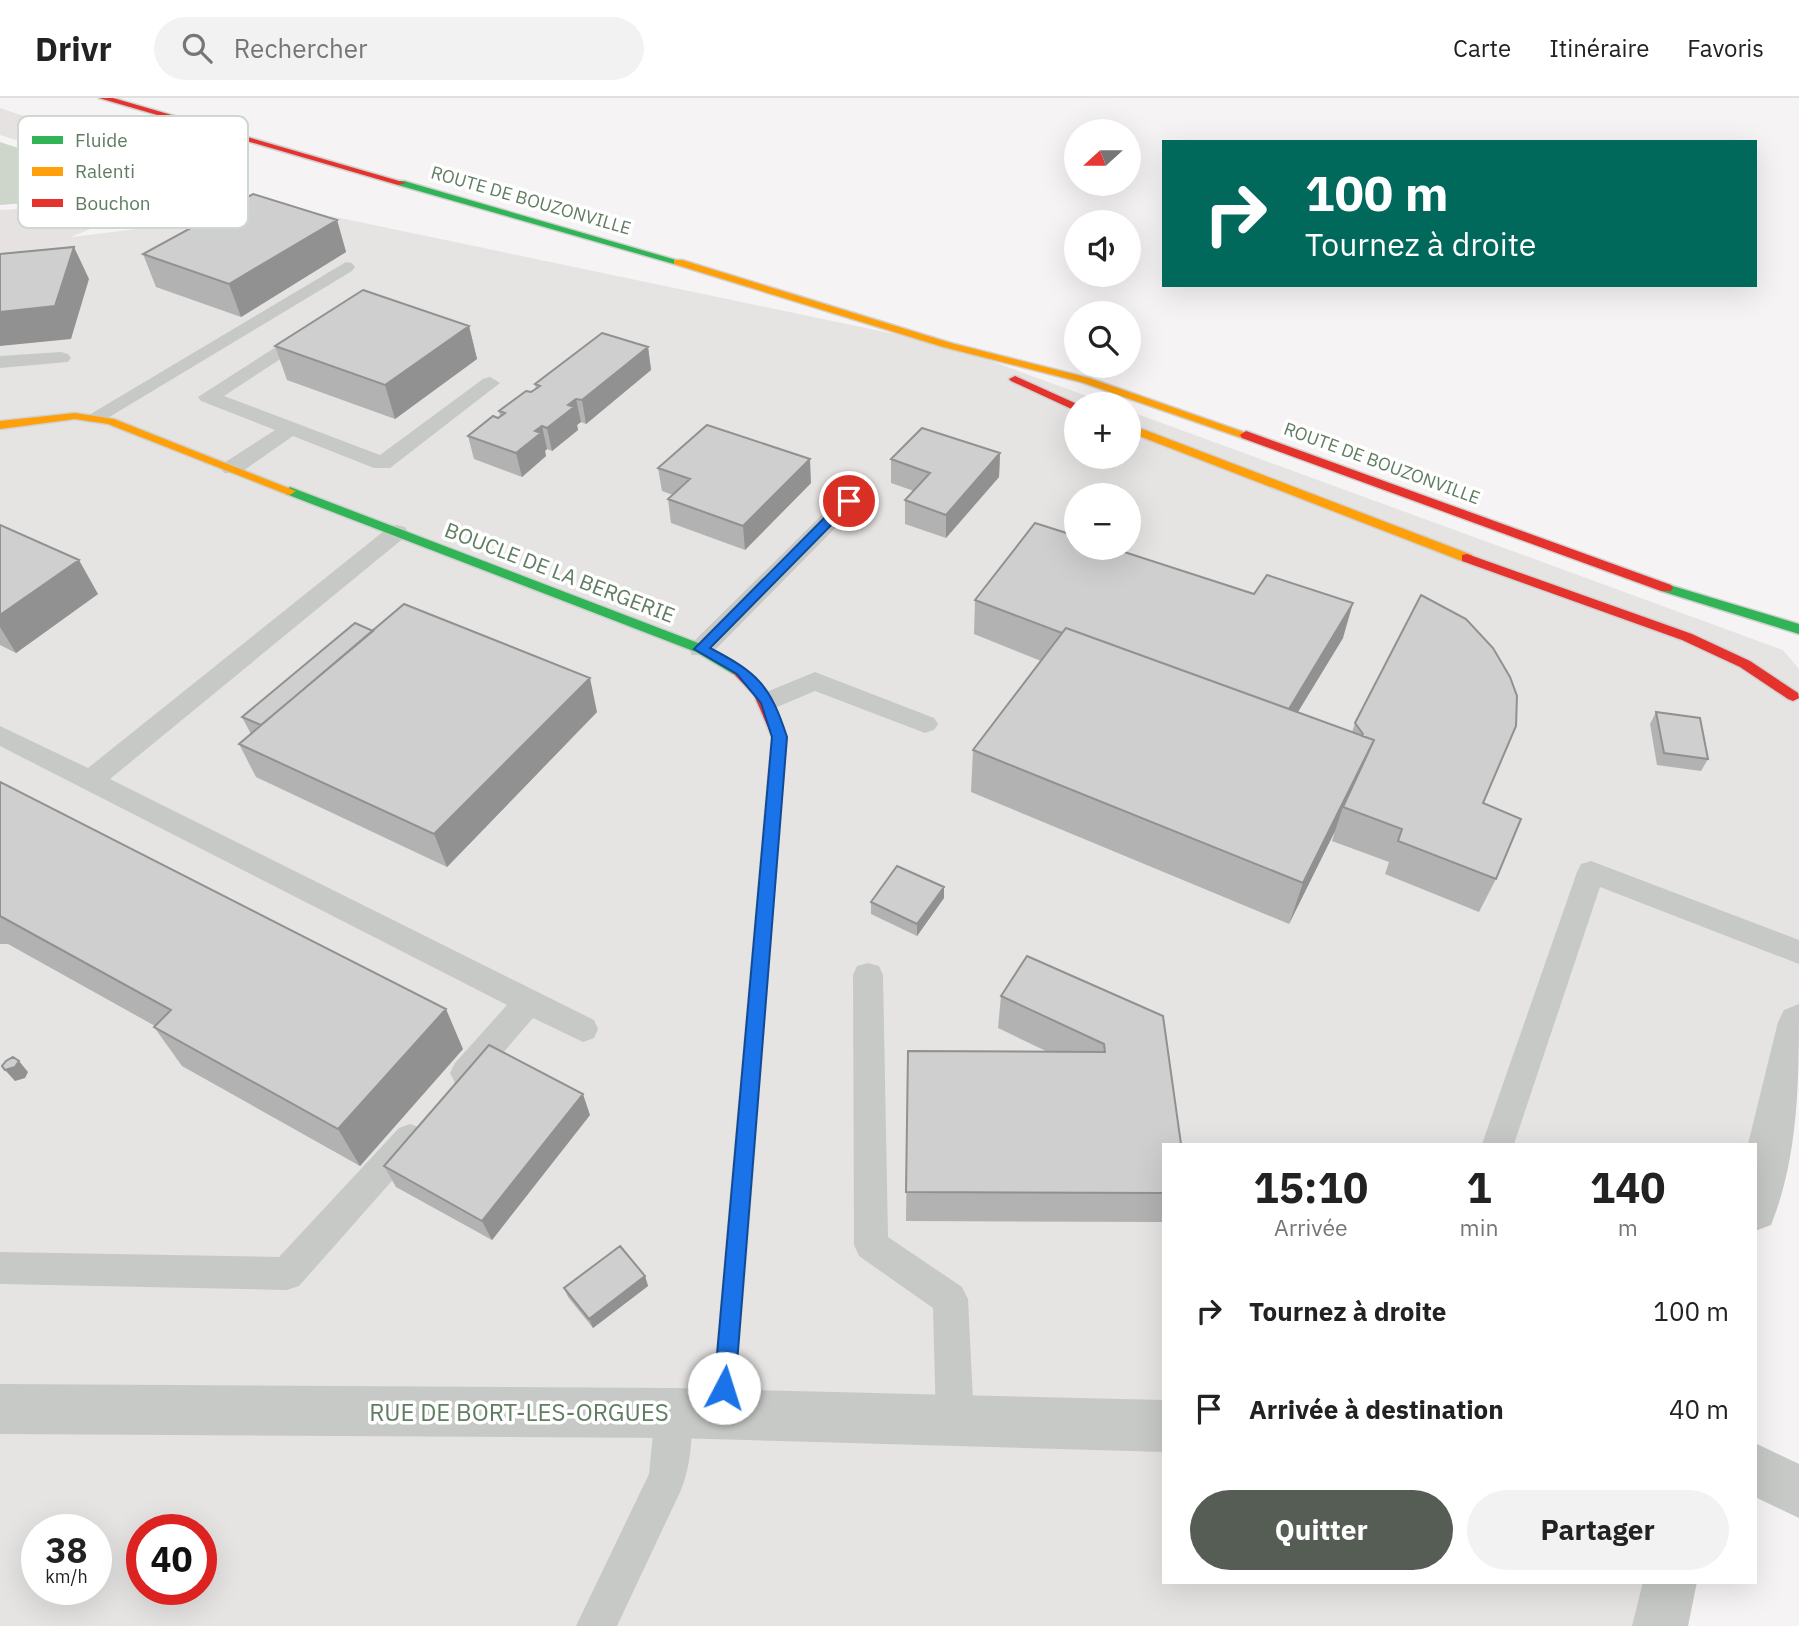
<!DOCTYPE html>
<html lang="fr">
<meta charset="utf-8">
<style>
body{margin:0;font-family:"IBM Plex Sans",sans-serif;background:#f2f2f2;color:#222;height:100vh;display:flex;flex-direction:column;font-size:26px;white-space:nowrap}
*{box-sizing:border-box;margin:0}
p{font-size:23px;color:#767676}
.icon{flex:none;width:38px;height:38px;fill:none;stroke:currentColor;stroke-width:2;stroke-linecap:round;stroke-linejoin:round}
.map{position:relative;flex:1;overflow:hidden}
.drawer{position:absolute;left:1162px;top:1045px;width:595px;height:441px;display:flex;flex-direction:column;background:#fff;border-radius:0px;box-shadow:0 7px 28px #0002}
.drawer>*{flex:none}
.top-card{position:absolute;left:1162px;top:42px;width:595px;height:147px;border-radius:0px;box-shadow:0 7px 28px #0002;background:#00695c;color:#fff;overflow:hidden}
.needle{width:46px;rotate:249deg}
.buttons{position:absolute;left:1064px;top:21px;display:grid;gap:14px}
.buttons a{display:grid;place-items:center;width:77px;height:77px;border-radius:50%;background:#fff;box-shadow:0 7px 28px #0002;font-size:35px}
.speed{position:absolute;left:21px;top:1416px;display:flex;gap:14px;font-size:35px;font-weight:700;text-align:center}
.speed>*{display:grid;place-content:center;width:91px;height:91px;border-radius:50%;background:#fff;box-shadow:0 7px 28px #0002;line-height:1}
.speed small{font-size:18px;font-weight:400}
.speed .limit{border:10px solid #d22;background:#fff;color:#111}
.pin{position:absolute;display:grid;place-items:center;width:60px;height:60px;color:#fff;margin:-30px;border:4px solid #fff;border-radius:50%;box-shadow:0 2px 7px #0007}
.me{position:absolute;width:77px;margin:-38px;rotate:5deg;stroke-linejoin:round;filter:drop-shadow(0 0 5px #0008)}
.turn{display:flex;align-items:center;gap:24px;height:147px;padding:0 28px;font-size:32px}
.turn .icon{width:91px;height:91px;stroke-width:2.5}
.turn b{display:block;font-size:49px;line-height:60px}
.eta{display:flex;justify-content:space-evenly;align-items:center;height:119px;text-align:center}
.eta b{font-size:42px;font-weight:700;line-height:49px}
.action{display:flex;gap:14px;margin-top:auto;padding:14px 28px}
.action a{flex:1;height:80px;border-radius:42px;background:#555d55;color:#fff;font-size:28px;font-weight:700;line-height:80px;text-align:center}
.action a+a{background:#f2f2f2;color:#222}
ul{padding:0;list-style:none}
li{display:flex;align-items:center;gap:21px;height:98px;padding:0 28px}
li div{flex:1}
li b{display:block;font-size:26px}
li em{font-style:normal}
header{display:flex;align-items:center;gap:42px;box-sizing:border-box;height:98px;padding:0 35px;background:#fff;border-bottom:2px solid #e0e0e0}
header strong{font-size:33px}
nav{display:flex;gap:38px;margin-inline-start:auto;font-size:24px}
.search{width:490px;height:63px;background:#f2f2f2;display:flex;align-items:center;gap:18px;box-sizing:border-box;padding:0 24px;border-radius:38px;color:#767676;font-size:26px}
.map>svg:first-child{display:block}
.built{fill:#e5e4e3;fill-rule:evenodd}
.green{fill:#e7e2e2}
.water{fill:#ced6cc}
.lines{fill:none;stroke-linecap:round;stroke-linejoin:round}
.fast-casing{stroke:#d0d1d0;stroke-width:3}
.slow-casing{stroke:#d0d1d0;stroke-width:3}
.jam-casing{stroke:#d0d1d0;stroke-width:3}
.lane{fill:#c7c9c7;fill-rule:evenodd}
.street{fill:#c7c9c7;fill-rule:evenodd}
.fast{fill:#30b455;fill-rule:evenodd}
.slow{fill:#ff9f0a;fill-rule:evenodd}
.jam{fill:#e5322d;fill-rule:evenodd}
.wall{fill:#b1b2b1}
.shaded-wall{fill:#909190}
.building{fill:#cecfce;stroke:#909190;stroke-width:2}
.route{fill:#1a73e8;stroke:#114b97;stroke-width:2}
.labels{text-anchor:middle;dominant-baseline:central;stroke-width:7;stroke-linejoin:round;paint-order:stroke}
.far-street-label{font-size:18px;fill:#607d61;stroke:#fff}
.street-label{font-size:21px;fill:#607d61;stroke:#fff}
.near-street-label{font-size:24px;fill:#607d61;stroke:#fff}
.key{fill:#fff;stroke:#cfd8d0;stroke-width:2}
.key-label{font-size:19px;fill:#607d61}
</style>
<header>
<strong>Drivr</strong>
<div class="search"><svg class="icon" aria-label="search" viewBox="0 0 24 24"><circle cx="10" cy="10" r="6"/><path d="M15 15l6 6"/></svg>Rechercher</div>
<nav><a>Carte</a><a>Itinéraire</a><a>Favoris</a></nav>
</header>
<div class="map">
<svg width="1799" height="1528" viewBox="0 0 1799 1528">
<rect width="100%" height="100%" fill="#f5f3f4"/>
<!-- built -->
<path class="built" d="M297 111 947 247 1109 306H1076V359H1129V313L1783 552 1799 571V924L1755 1112V1046H1164V1484H1670L1660 1528H0V148ZM1076 397H1129V450H1076ZM37 1432H96V1491H37ZM142 1432H201V1491H142Z"/>
<!-- green -->
<path class="green" d="M0 10 214 82 179 94 0 37Z
M160 102 23 159 0 157V112Z"/>
<!-- water -->
<path class="water" d="M0 44 154 95 0 107Z"/>
<g class="lines">
<defs>
<path id="fast" d="M398 83H404L683 164 674 166 398 87Z
M290 389 706 548 745 573 743 576H733L696 554 286 396 284 393Z
M1666 486 1799 526V536L1661 493V487Z
M736 1146 743 1149 746 1155 732 1317 729 1324 722 1327 715 1324 712 1317 726 1155 729 1149Z"/>
<path id="slow" d="M674 162H682L951 245 1089 280 1252 337 1246 341 1242 340 1081 284 943 249 674 166Z
M75 315 114 321 296 393 290 397 286 396 108 326 75 321 0 331V323Z
M1129 326 1472 457 1473 460 1472 463H1462L1129 334Z"/>
<path id="jam" d="M99 0H113L406 85 398 87Z
M1015 278 1077 306 1076 313 1011 283 1009 281Z
M1246 333 1671 487 1673 490 1671 493H1661L1242 340 1240 337Z
M1467 456 1692 536 1750 563 1798 595 1799 600 1793 603 1788 601 1740 569 1682 542 1462 463V457Z
M738 568 743 570 765 592 786 639 746 1155 743 1161 736 1164 729 1161 726 1155 772 639 754 597 731 573Z"/>
</defs>
<!-- fast casing -->
<use href="#fast" class="fast-casing"/>
<!-- slow casing -->
<use href="#slow" class="slow-casing"/>
<!-- jam casing -->
<use href="#jam" class="jam-casing"/>
<!-- lane -->
<path class="lane" d="M346 164 352 165 355 169 352 173 101 324H87L84 320Z
M310 227 320 233 317 237 224 298 380 357 483 281 490 279 500 285 390 370H374L293 338 240 375H224L221 370 224 365 275 332 201 303 198 299Z
M61 254 68 256 71 260 68 264 0 270V258Z
M849 396 857 398 860 403 857 408 710 557H692L689 551 692 545 841 398Z
M397 427 405 429 408 434 405 439 110 681 594 922 598 931 594 940 583 944 533 920 477 985 466 989 455 985 450 975 455 965 507 907 0 648V628L88 670 389 429Z
M815 574 934 620 938 626 934 632 925 635 815 593 777 609 768 612 759 609 755 603 759 597Z
M1591 763 1799 842V866L1600 789 1514 1046H1482L1577 774 1581 766Z
M868 865 879 868 883 877 888 1139 962 1189 968 1201 974 1323 968 1336 955 1342 942 1336 936 1323 933 1210 859 1158 854 1147 853 877 857 868Z
M410 1026 421 1030 426 1040 421 1050 299 1188 287 1192 0 1186V1154L279 1159 399 1030Z
M673 1297 686 1302C696 1326 691 1368 681 1392L617 1528H576L649 1376 655 1315 660 1302Z"/>
<!-- street -->
<path class="street" d="M1799 906C1799 980 1799 1058 1771 1127L1755 1133V1046H1748L1778 924 1784 912Z
M0 1286 673 1290 1164 1302V1354L673 1340 0 1336Z
M1755 1345 1799 1366V1420L1755 1399Z
M1643 1484H1697L1688 1528H1632Z"/>
<!-- fast -->
<use href="#fast" class="fast"/>
<!-- slow -->
<use href="#slow" class="slow"/>
<!-- jam -->
<use href="#jam" class="jam"/>
</g>
<!-- wall -->
<path class="wall" d="M337 122 346 154 241 219 156 189 143 156Z
M469 228 477 261 395 321 287 282 275 248Z
M648 249 651 272 586 326 581 324 577 327 578 332 552 353 547 351 545 353 546 358 522 379 474 361 468 338 498 320 500 318 499 313 536 291 535 286Z
M1000 355 999 379 946 440 905 426V402L914 393 891 385V361Z
M658 370 811 385 745 452 671 425 668 401 673 397 662 393Z
M0 427 98 496 16 555 0 547Z
M975 502 1343 540 1298 614 1352 634 1355 625 1483 705 1496 781 1479 814 1385 776 1389 764 1332 743 1335 733 1289 826 971 694 973 652 1041 563 974 536Z
M373 533 597 614 447 769 256 679 239 646 251 636 242 619Z
M1656 614 1708 661 1701 673 1657 667 1650 626Z
M0 684 463 951 360 1068 182 968 154 929 155 928 8 846H0Z
M944 789V800L917 838 871 816V804Z
M1001 898 1163 918 1164 1124 906 1123 908 953 1048 954 998 930Z
M590 1017 492 1142 396 1089 384 1068Z
M645 1178 648 1188 593 1230 568 1199 564 1190Z"/>
<!-- shaded-wall -->
<path class="shaded-wall" d="M337 122 346 154 241 219 229 186Z
M74 149 89 181 71 241 0 248V214Z
M469 228 477 261 395 321 385 287Z
M648 249 651 272 586 326 582 302Z
M576 301 581 324 577 327 578 332 552 353 547 330 568 307Z
M542 328 547 351 545 353 546 358 522 379 516 355 535 333Z
M1000 355 999 379 946 440V417Z
M810 361 811 385 745 452 743 428Z
M79 462 98 496 16 555 0 529V517Z
M1353 505 1343 540 1274 653 1284 619Z
M590 580 597 614 447 769 434 736Z
M1374 642 1359 684 1343 709 1335 733 1289 826 1303 785Z
M944 789V800L917 838V826Z
M446 911 463 951 360 1068 338 1031Z
M19 963 28 974 25 980 15 983 5 972Z
M583 996 590 1017 492 1142 482 1123Z
M645 1178 648 1188 593 1230 589 1221Z"/>
<!-- building -->
<path class="building" d="M253 96 337 122 229 186 143 156Z
M74 149 55 208 0 214V156Z
M363 192 469 228 385 287 275 248Z
M602 235 648 249 582 302 576 301 568 307 574 309 547 330 542 328 535 333 541 335 516 355 468 338 493 318 498 320 505 315 499 313 526 293 531 294 540 288 535 286Z
M707 327 810 361 743 428 668 401 690 381 658 370Z
M922 330 1000 355 946 417 905 402 930 375 891 361Z
M1035 425 1076 438V450H1112L1254 496 1267 477 1353 505 1289 611 1066 530 1062 535 975 502Z
M0 427 79 462 0 517Z
M1421 497 1466 521 1493 550 1510 579 1517 598 1516 628 1483 705 1521 721 1496 781 1398 743 1402 731 1343 709 1374 642 1362 638 1363 636 1355 625Z
M404 506 590 580 434 736 239 646Z
M355 525 373 533 261 627 242 619Z
M1066 530 1374 642 1303 785 973 652Z
M1656 614 1700 620 1708 661 1664 655Z
M0 684 446 911 338 1031 154 929 171 912 0 818Z
M897 768 944 789 917 826 871 804Z
M1027 858 1163 918 1181 1046H1164V1095L906 1094 908 953 1105 954 1104 946 1001 898Z
M489 947 583 996 482 1123 384 1068Z
M13 959 19 963 15 969 5 972 2 968 6 963Z
M620 1148 645 1178 589 1221 564 1190Z"/>
<!-- route -->
<path class="route" d="M844 400 855 403 710 550C758 575 770 587 787 639L735 1290 732 1297 724 1301 717 1297 714 1290 772 639 761 605 737 576 694 551Z"/>
<g class="labels">
<!-- far-street labels -->
<g class="far-street-label">
<text transform="translate(531 102) rotate(16)">ROUTE DE BOUZONVILLE</text>
<text transform="translate(1382 365) rotate(20)">ROUTE DE BOUZONVILLE</text>
</g>
<!-- street labels -->
<g class="street-label">
<text transform="translate(560 474) rotate(21)">BOUCLE DE LA BERGERIE</text>
</g>
<!-- near-street labels -->
<g class="near-street-label">
<text x="519" y="1314">RUE DE BORT-LES-ORGUES</text>
</g>
</g>
<!-- legend -->
<rect x="18" y="18" width="230" height="112" rx="10" class="key"/>
<rect x="32" y="38" width="31" height="8" fill="#30b455"/>
<rect x="32" y="69" width="31" height="9" fill="#ff9f0a"/>
<rect x="32" y="101" width="31" height="8" fill="#e5322d"/>
<g class="key-label">
<text x="75" y="49">Fluide</text>
<text x="75" y="80">Ralenti</text>
<text x="75" y="112">Bouchon</text>
</g>
</svg>
<div class="buttons">
<a><svg class="needle" viewBox="-14 -14 28 28"><path d="M0-13l5 13h-10z" fill="#e53935"/><path d="M0 13l5-13h-10z" fill="#767676"/></svg></a>
<a><svg class="icon" aria-label="sound" viewBox="0 0 24 24"><path d="M4 9h4l5-4v14l-5-4H4zM17 9q2 3 0 6"/></svg></a>
<a><svg class="icon" aria-label="search" viewBox="0 0 24 24"><circle cx="10" cy="10" r="6"/><path d="M15 15l6 6"/></svg></a>
<a>+</a>
<a>−</a>
</div>
<div class="speed"><div>38<small>km/h</small></div><div class="limit">40</div></div>
<div class="pin" style="left:849px;top:403px;background:#d93025"><svg class="icon" aria-label="arrive" viewBox="0 0 24 24"><path d="M6 21V4h12l-3 4 3 4H6"/></svg></div>
<svg class="me" style="left:724px;top:1290px" viewBox="-20 -20 40 40"><circle r="19" fill="#fff"/><path d="M0-13L10 11 0 6-10 11z" fill="#1a73e8"/></svg>
<div class="top-card">
<div class="turn"><svg class="icon" aria-label="right" viewBox="0 0 24 24"><path d="M7 20v-9h11M14 6l5 5-5 5"/></svg><div><b>100 m</b>Tournez à droite</div></div>
</div>
<section class="drawer">
<div class="eta">
<div><b>15:10</b><p>Arrivée</p></div>
<div><b>1</b><p>min</p></div>
<div><b>140</b><p>m</p></div>
</div>
<ul>
<li><svg class="icon" aria-label="right" viewBox="0 0 24 24"><path d="M7 20v-9h11M14 6l5 5-5 5"/></svg><div><b>Tournez à droite</b></div><em>100 m</em></li>
<li><svg class="icon" aria-label="arrive" viewBox="0 0 24 24"><path d="M6 21V4h12l-3 4 3 4H6"/></svg><div><b>Arrivée à destination</b></div><em>40 m</em></li>
</ul>
<div class="action"><a>Quitter</a><a>Partager</a></div>
</section>
</div>
